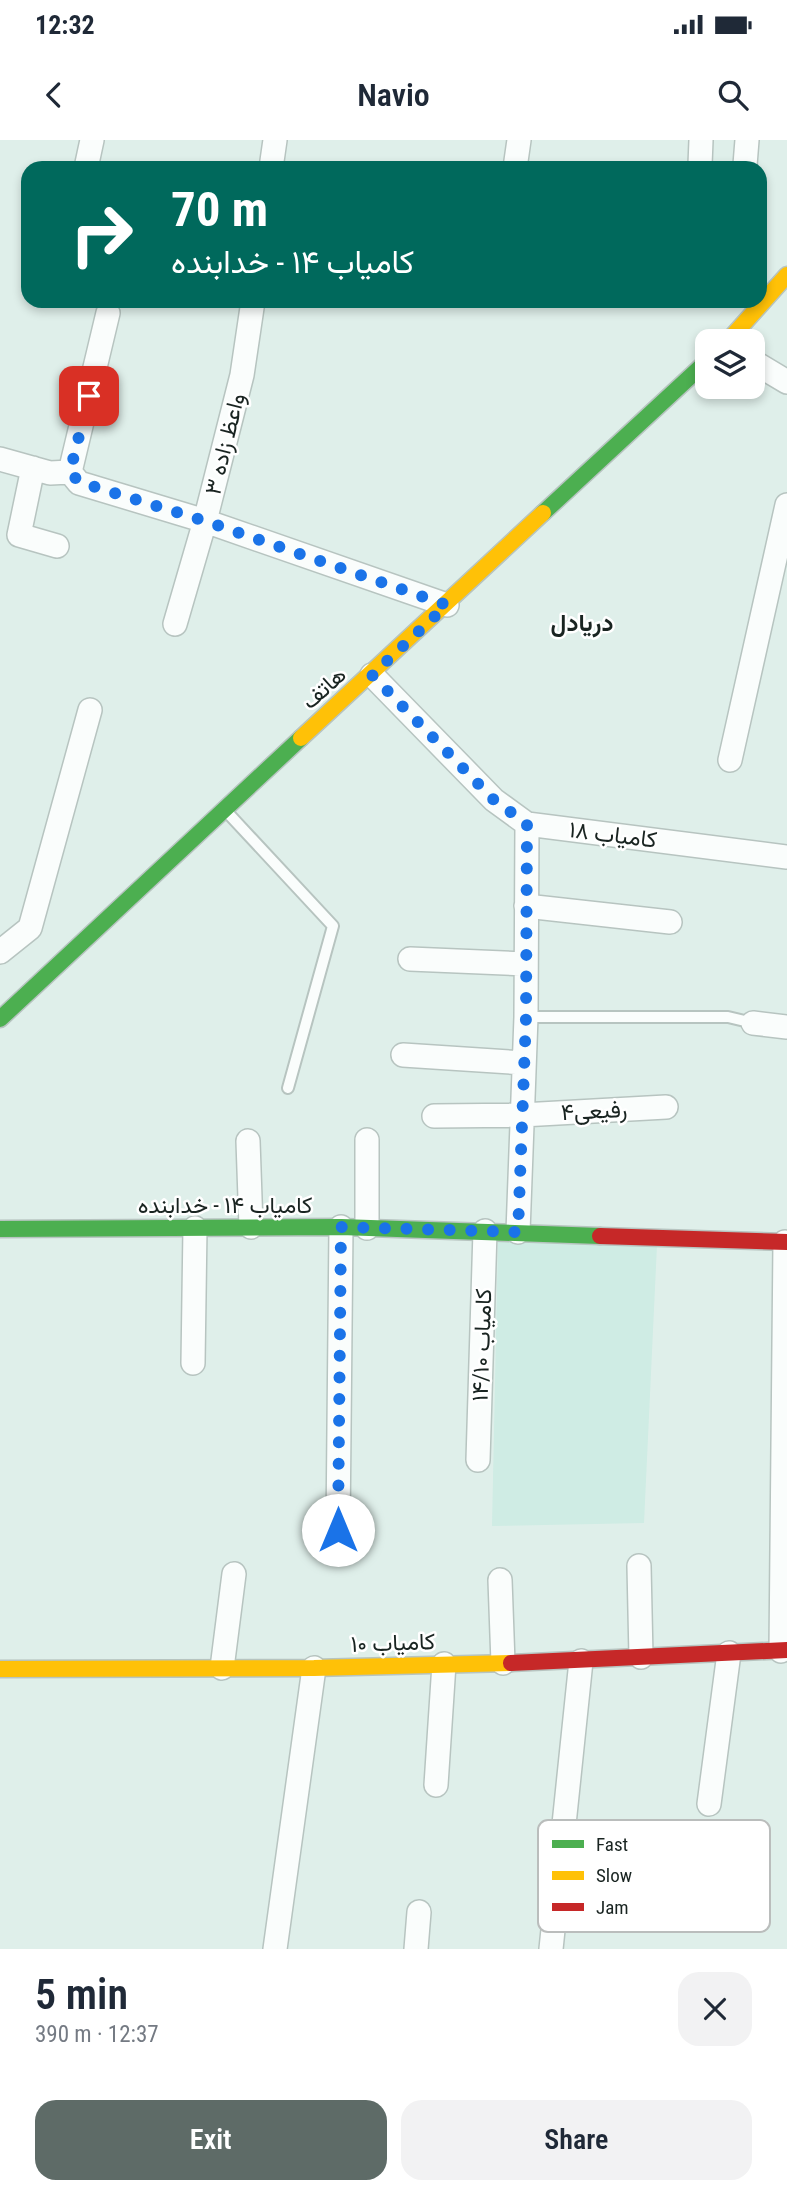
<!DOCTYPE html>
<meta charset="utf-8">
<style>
body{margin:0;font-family:"Roboto Condensed",Vazirmatn,sans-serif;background:#f2f2f3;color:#1f2937;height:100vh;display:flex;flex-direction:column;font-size:26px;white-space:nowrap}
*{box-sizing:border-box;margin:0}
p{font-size:23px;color:#747a83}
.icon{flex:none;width:38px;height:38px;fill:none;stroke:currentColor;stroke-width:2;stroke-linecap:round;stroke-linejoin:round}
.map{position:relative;height:1809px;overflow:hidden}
.panel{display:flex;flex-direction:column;background:#fff;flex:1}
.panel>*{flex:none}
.guide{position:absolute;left:21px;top:21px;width:746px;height:147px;border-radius:21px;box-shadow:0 4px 10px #0003;background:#00695c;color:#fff;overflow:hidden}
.fabs{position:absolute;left:695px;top:189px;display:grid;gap:14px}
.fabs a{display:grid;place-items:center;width:70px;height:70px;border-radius:14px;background:#fff;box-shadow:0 4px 10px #0003;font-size:35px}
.pin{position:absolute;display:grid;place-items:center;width:60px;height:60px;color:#fff;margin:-30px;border-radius:14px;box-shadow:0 4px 10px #0006}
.me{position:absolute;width:77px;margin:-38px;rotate:0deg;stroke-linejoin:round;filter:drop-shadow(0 0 5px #0008)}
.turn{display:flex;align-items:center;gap:24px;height:147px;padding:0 35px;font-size:32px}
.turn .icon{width:91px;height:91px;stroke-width:2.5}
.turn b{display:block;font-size:49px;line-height:60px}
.round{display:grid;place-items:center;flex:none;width:74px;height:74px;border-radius:21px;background:#f2f2f3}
.summary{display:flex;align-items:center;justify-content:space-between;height:119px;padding:0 35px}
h1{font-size:42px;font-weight:600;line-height:52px}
.action{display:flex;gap:14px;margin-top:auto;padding:14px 35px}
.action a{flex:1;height:80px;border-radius:21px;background:#5e6b67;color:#fff;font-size:28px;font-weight:600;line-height:80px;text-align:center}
.action a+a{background:#f2f2f3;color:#1f2937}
.status{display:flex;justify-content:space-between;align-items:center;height:49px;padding:0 35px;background:#fff;direction:ltr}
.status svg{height:19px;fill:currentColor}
header{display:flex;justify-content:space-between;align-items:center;height:91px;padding:0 35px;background:#fff;font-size:32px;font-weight:600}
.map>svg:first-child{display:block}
.built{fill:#cfece4}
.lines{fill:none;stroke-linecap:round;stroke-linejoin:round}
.lane-casing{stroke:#b7c4c0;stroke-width:14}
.street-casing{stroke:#b7c4c0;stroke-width:26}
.fast-casing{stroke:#b7c4c0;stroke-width:19}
.slow-casing{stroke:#b7c4c0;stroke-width:19}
.jam-casing{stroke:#b7c4c0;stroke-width:19}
.lane{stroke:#fafdfc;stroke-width:10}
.street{stroke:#fafdfc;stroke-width:23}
.fast{stroke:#4caf50;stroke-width:16}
.slow{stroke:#ffc107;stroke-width:16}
.jam{stroke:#c62828;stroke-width:16}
.route{stroke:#1a73e8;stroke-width:12;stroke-dasharray:0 21.6}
.labels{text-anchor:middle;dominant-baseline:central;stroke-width:5;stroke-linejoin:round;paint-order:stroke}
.street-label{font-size:23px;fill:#192421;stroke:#fff}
.neighbourhood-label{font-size:24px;font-weight:bold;fill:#192421;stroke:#fff}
.key{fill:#fff;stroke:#babdbc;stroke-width:2}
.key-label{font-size:19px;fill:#192421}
</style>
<div class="status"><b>12:32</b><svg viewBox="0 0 49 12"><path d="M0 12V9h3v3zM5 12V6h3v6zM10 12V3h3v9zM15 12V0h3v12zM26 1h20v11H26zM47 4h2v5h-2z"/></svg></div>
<header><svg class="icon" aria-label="back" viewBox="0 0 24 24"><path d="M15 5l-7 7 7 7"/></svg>Navio<svg class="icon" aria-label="search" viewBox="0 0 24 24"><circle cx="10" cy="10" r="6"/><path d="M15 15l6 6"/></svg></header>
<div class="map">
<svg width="787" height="1809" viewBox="0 0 787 1809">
<rect width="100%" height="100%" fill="#dfefea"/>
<!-- built -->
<path class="built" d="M498 1101 657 1105 644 1383 492 1386Z"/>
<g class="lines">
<defs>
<path id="lane" d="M226 671 333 786 288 948
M526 877H728L753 883"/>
<path id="street" d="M700 25 701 0
M745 25 747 0
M86 28 92 0
M271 28 275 0
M515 28 519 0
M108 173 70 332 79 343 205 381 447 465
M752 221 787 242
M0 319 50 333 70 332
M33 328 19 395 57 406
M175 484 205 381 242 235 253 161
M372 535 494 660 527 684 787 717
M730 620 787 365
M526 766 670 782
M0 812 30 788 90 570
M410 819 526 824
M753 883 787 887
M403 915 524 923
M434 976 522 975 666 967
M367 1000V1088
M248 1001 251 1087
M518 1092 526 877 527 684
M193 1223 195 1088
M478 1320 485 1091
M338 1389 341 1087
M639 1426 641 1517
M500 1440 503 1523
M781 1511 785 1102
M222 1528 234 1434
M436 1645 444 1524
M709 1664 729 1513
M275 1809 314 1528
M416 1809 419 1772
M551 1809 581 1521"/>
<path id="fast" d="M543 373 707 221
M0 879 301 598
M0 1089 341 1087 600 1096"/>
<path id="slow" d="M728 201 787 135
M301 598 543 373
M0 1529 314 1528 511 1523"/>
<path id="jam" d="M600 1096 787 1102
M511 1523 787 1510"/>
</defs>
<!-- lane casing -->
<use href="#lane" class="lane-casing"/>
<!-- street casing -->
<use href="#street" class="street-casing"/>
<!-- fast casing -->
<use href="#fast" class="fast-casing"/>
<!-- slow casing -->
<use href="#slow" class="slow-casing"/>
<!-- jam casing -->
<use href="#jam" class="jam-casing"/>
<!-- lane -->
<use href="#lane" class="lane"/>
<!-- street -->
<use href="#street" class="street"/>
<!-- fast -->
<use href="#fast" class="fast"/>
<!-- slow -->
<use href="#slow" class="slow"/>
<!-- jam -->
<use href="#jam" class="jam"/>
</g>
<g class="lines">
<!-- route -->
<path class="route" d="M89 256 70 332 79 342 205 381 447 465 372 535 494 660 527 684 526 877 518 1092 341 1087 338 1390"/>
</g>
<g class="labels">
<!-- street labels -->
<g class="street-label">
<text transform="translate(225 304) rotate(-76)">واعظ زاده ۳</text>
<text transform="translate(324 548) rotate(-42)">هاتف</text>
<text transform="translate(613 695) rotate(7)">کامیاب ۱۸</text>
<text transform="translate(594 971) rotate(-3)">رفیعی۴</text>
<text x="225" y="1065">کامیاب ۱۴ - خدابنده</text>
<text transform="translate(482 1205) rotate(-88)">کامیاب ۱۴/۱۰</text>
<text transform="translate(393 1503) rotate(-2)">کامیاب ۱۰</text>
</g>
<!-- neighbourhood labels -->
<g class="neighbourhood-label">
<text x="582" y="483">دریادل</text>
</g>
</g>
<!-- legend -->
<rect x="538" y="1680" width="232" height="112" rx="10" class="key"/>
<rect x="552" y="1700" width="32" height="8" fill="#4caf50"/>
<rect x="552" y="1731" width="32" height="9" fill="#ffc107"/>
<rect x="552" y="1763" width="32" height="8" fill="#c62828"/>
<g class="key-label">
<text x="596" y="1711">Fast</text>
<text x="596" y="1742">Slow</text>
<text x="596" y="1774">Jam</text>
</g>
</svg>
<div class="fabs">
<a><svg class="icon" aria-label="layers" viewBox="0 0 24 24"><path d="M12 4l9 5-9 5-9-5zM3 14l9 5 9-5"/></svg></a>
</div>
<div class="pin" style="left:89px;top:256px;background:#d93025"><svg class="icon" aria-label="arrive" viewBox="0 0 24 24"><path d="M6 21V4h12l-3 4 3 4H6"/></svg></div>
<svg class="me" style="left:338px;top:1390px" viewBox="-20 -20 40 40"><circle r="19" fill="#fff"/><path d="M0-13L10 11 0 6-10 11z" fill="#1a73e8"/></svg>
<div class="guide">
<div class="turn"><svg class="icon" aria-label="right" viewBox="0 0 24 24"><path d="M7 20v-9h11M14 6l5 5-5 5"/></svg><div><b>70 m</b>کامیاب ۱۴ - خدابنده</div></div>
</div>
</div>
<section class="panel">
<div class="summary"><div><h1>5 min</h1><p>390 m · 12:37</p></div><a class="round"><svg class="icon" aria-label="close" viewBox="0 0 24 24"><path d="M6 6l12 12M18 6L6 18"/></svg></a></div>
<div class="action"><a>Exit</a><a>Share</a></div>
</section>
